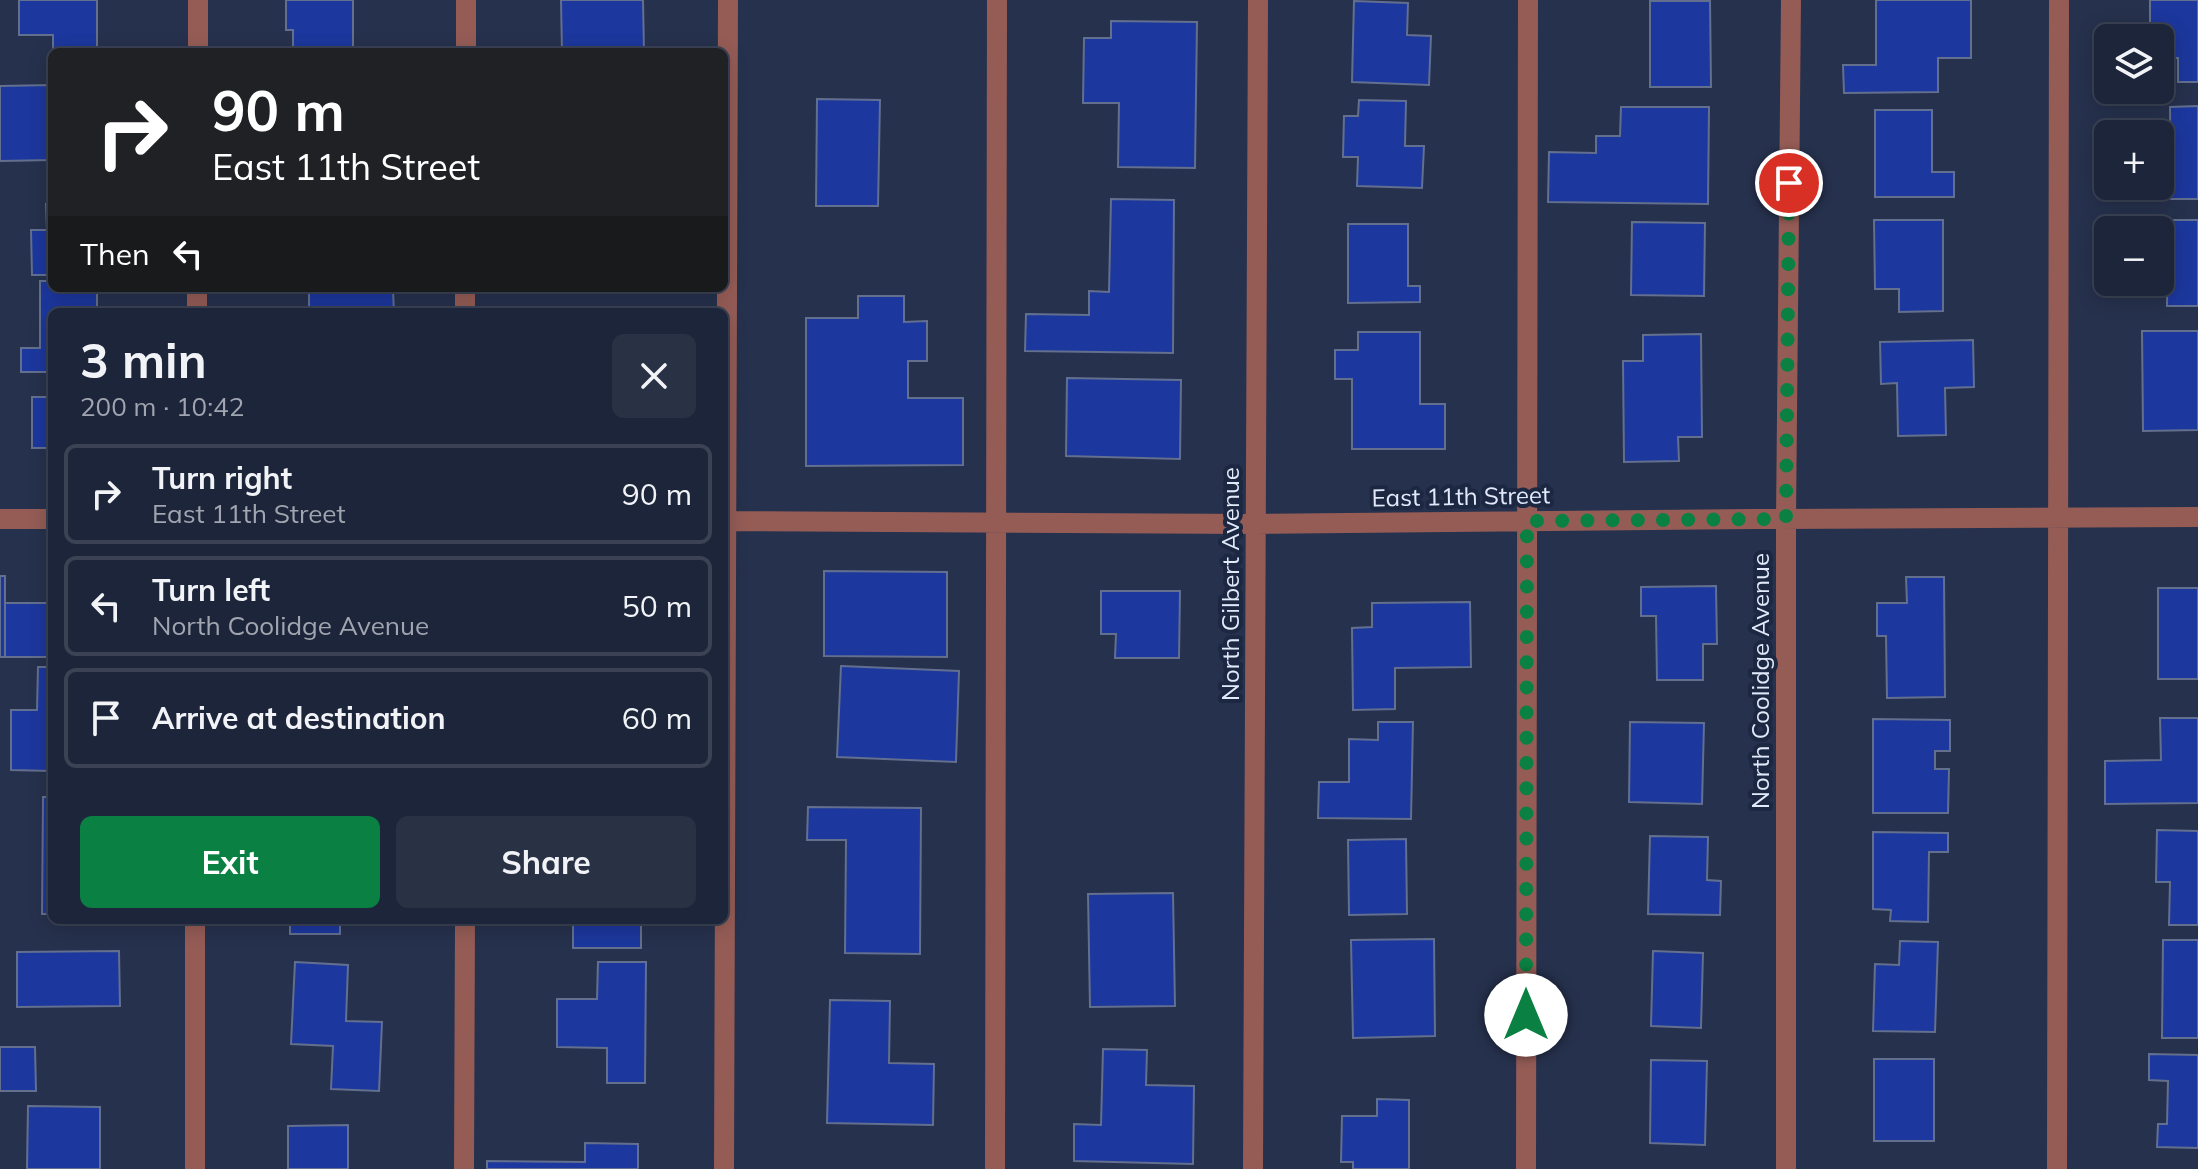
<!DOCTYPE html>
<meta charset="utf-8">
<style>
body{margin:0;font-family:Mulish,sans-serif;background:#293145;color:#f1f3f6;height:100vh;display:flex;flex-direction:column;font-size:30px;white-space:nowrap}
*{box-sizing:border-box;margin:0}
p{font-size:26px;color:#a0a5af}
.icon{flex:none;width:44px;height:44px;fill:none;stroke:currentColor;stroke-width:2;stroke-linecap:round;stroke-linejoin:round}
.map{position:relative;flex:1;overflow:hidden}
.sheet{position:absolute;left:48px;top:308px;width:680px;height:616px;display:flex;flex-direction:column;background:#1c253a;border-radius:12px;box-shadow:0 4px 20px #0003,0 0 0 2px #3a4254}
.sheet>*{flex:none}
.banner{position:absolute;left:48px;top:48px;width:680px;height:244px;border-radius:12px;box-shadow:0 4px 20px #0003,0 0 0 2px #3a4254;background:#202124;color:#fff;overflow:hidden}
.tools{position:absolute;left:2094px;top:24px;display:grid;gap:16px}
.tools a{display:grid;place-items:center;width:80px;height:80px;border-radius:12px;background:#1c253a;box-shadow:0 4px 20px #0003,0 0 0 2px #3a4254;font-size:40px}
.pin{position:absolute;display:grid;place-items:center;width:68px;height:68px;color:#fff;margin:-34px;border:4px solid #fff;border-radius:50%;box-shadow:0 2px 8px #0007}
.me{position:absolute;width:88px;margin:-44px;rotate:0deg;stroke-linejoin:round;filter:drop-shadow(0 0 6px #0008)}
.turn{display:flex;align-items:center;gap:28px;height:168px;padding:0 32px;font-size:36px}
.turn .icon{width:104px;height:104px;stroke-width:2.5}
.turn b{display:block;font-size:56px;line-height:68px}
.then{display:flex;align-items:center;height:76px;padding:0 32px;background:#0003;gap:16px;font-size:30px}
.round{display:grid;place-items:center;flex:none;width:84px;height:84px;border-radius:12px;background:#293145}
.head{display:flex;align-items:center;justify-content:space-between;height:136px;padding:0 32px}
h1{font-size:48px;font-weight:700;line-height:60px}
.cta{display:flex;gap:16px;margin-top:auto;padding:16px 32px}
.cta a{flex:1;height:92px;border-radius:12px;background:#0b8043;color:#fff;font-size:32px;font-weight:700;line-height:92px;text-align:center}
.cta a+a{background:#293145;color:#f1f3f6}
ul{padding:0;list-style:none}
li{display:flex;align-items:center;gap:24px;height:100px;margin:0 16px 12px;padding:0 16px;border:4px solid #3a4254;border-radius:12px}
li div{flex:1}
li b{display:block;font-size:30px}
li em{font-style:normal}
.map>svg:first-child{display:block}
.building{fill:#1c379d;stroke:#626f8e;stroke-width:2}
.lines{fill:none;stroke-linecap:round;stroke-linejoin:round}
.minor{stroke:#955c56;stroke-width:20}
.route{stroke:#0b8043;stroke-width:14;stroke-dasharray:0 25.2}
.labels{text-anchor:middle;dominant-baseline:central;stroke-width:8;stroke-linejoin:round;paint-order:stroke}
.street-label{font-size:24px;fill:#e1e9fa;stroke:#1c2742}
</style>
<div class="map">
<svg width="2198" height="1169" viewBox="0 0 2198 1169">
<rect width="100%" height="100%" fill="#26314d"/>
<!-- building -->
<path class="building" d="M19 0H97V52H53V35H19Z
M286 0H353V52H293V30H286Z
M561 0H643L644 52H562Z
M1876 0H1971V58H1938V92L1844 93 1843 65H1876Z
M2150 0H2198V82H2178V58H2160V38H2150Z
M1354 1 1408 3 1407 35 1431 36 1429 85 1352 82Z
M1650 1H1710L1711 87H1650Z
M1111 21 1197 22 1195 168 1118 167 1119 103H1083L1084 38H1111Z
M52 85V160L0 161V86Z
M817 99 880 100 878 206H816Z
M1359 100 1406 101 1405 146H1424L1422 188 1357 186 1358 157H1343L1344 116H1358Z
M2198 106V199H2171L2170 107Z
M1621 107H1709L1708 204 1548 202 1549 152 1596 153V136H1620Z
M1875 110H1932V172H1954V197H1875Z
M1111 199 1174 200 1173 353 1025 351 1026 314 1089 315V291L1109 292Z
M46 204H52V275H32L31 230H47Z
M1874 220H1943V311L1899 312V289H1875Z
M2168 220H2198V306H2167Z
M1632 222 1705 223 1704 296 1631 295Z
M1348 224H1408V286H1420V302L1348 303Z
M40 281H52V288H97V312H52V372H21V348H40Z
M309 288H375V292L393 291 394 312H309Z
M858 296H904V322L927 321V361H908V398H963V465L806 466V318H858Z
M2142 331H2198V430L2143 431Z
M1358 332H1420V404H1445V449H1352V379H1335V350H1358Z
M1701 334 1702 437H1678L1679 461 1624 462 1623 361H1643V335Z
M1973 340 1974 387 1945 388 1946 435 1898 436 1897 383 1881 384 1880 342Z
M1067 378 1181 380 1180 459 1066 456Z
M32 397H52V448H32Z
M824 571 947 572V657L824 656Z
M0 576H5V657H0Z
M1906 577H1944L1945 697 1887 698 1886 636H1877V603H1907Z
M1716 586 1717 644H1703V680H1657L1656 616H1641V587Z
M2158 588H2198V679H2158Z
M1101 591H1180L1179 658H1115L1116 634H1101Z
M1470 602 1471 667 1395 668V709L1353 710 1352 628 1372 627V603Z
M5 603H52V657H5Z
M841 666 959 671 956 762 837 757Z
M38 667H52V771L11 770V710H37Z
M2160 718H2198V803L2105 804V761L2161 760Z
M1873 719 1950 720V751H1935V769H1949L1948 813H1873Z
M1378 722H1413L1411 819 1318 818 1319 782H1349V739L1378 740Z
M1630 722 1704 723 1702 804 1629 802Z
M43 797H52V914H42Z
M808 807 921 808 920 954 845 953 846 840H807Z
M2157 830 2198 831V925H2169L2170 882H2156Z
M1873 832 1948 833V852H1929L1928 922 1890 921 1891 910 1873 909Z
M1650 836 1708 837 1707 880 1721 881 1720 915 1648 914Z
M1406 839 1407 914 1349 915 1348 840Z
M1173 893 1175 1006 1090 1007 1088 894Z
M290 920H340V934H290Z
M573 920H641V948H573Z
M1434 939 1435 1036 1353 1038 1351 940Z
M2163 940H2198V1038H2162Z
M1900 941 1938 942 1935 1032 1873 1031 1875 964 1899 965Z
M119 951 120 1006 17 1007V952Z
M1653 951 1703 953 1701 1028 1651 1026Z
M295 962 348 965 346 1021 382 1022 379 1091 331 1089 333 1046 291 1044Z
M598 962H646L645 1083H607V1048L557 1047V999H597Z
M830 1000 890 1001 889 1063 934 1064 933 1125 827 1123Z
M0 1047H35L36 1091H0Z
M1103 1049 1147 1050 1146 1085 1194 1086 1193 1164 1074 1161V1124L1101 1125Z
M2149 1054 2198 1055V1148L2157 1147 2158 1124H2167L2168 1081 2149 1080Z
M1874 1059H1934V1141H1874Z
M1651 1060 1707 1061 1705 1145 1650 1143Z
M1377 1099 1409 1100V1169H1353V1162H1341L1342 1116H1377Z
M28 1106 100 1107V1169H27Z
M348 1125V1169H288V1126Z
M585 1143 638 1144V1169H487V1161L585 1162Z"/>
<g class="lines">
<!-- minor -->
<path class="minor" d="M198 52V0
M466 52V0
M197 312V288
M465 312V288
M0 519H52
M724 521 1256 524 1753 519 2198 517
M195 1169V920
M464 1169 465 920
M724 1169 728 0
M995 1169 997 0
M1253 1169 1258 0
M1526 1169 1528 0
M1786 1169V519L1791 0
M2057 1169 2059 0"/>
</g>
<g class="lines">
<!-- route -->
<path class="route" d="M1526 1015 1527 521 1786 519 1789 183"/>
</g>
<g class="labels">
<!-- street labels -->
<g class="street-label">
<text transform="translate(1461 496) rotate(-1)">East 11th Street</text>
<text transform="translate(1230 584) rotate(-90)">North Gilbert Avenue</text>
<text transform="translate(1760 681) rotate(-90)">North Coolidge Avenue</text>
</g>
</g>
</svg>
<div class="tools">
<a><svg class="icon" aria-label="layers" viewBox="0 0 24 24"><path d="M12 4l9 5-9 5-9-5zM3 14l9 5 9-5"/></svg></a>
<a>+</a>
<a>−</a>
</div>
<div class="pin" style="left:1789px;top:183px;background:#d93025"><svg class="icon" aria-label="arrive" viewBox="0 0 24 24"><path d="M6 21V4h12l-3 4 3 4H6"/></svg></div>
<svg class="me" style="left:1526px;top:1015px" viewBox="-20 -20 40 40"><circle r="19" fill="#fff"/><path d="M0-13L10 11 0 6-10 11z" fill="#0b8043"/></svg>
<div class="banner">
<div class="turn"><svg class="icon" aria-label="right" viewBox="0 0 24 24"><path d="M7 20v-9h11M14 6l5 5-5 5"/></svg><div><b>90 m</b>East 11th Street</div></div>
<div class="then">Then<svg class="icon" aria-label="left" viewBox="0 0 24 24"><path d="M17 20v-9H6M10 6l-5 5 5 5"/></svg></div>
</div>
<section class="sheet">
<div class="head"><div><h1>3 min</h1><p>200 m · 10:42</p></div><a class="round"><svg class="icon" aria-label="close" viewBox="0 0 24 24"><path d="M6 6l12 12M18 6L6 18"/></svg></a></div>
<ul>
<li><svg class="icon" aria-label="right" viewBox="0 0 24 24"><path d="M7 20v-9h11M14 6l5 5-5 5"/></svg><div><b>Turn right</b><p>East 11th Street</p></div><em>90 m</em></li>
<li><svg class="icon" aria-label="left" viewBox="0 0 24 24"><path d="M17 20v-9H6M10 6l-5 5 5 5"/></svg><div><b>Turn left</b><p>North Coolidge Avenue</p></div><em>50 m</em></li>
<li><svg class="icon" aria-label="arrive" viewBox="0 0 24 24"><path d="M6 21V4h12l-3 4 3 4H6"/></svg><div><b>Arrive at destination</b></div><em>60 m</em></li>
</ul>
<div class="cta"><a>Exit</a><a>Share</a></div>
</section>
</div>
